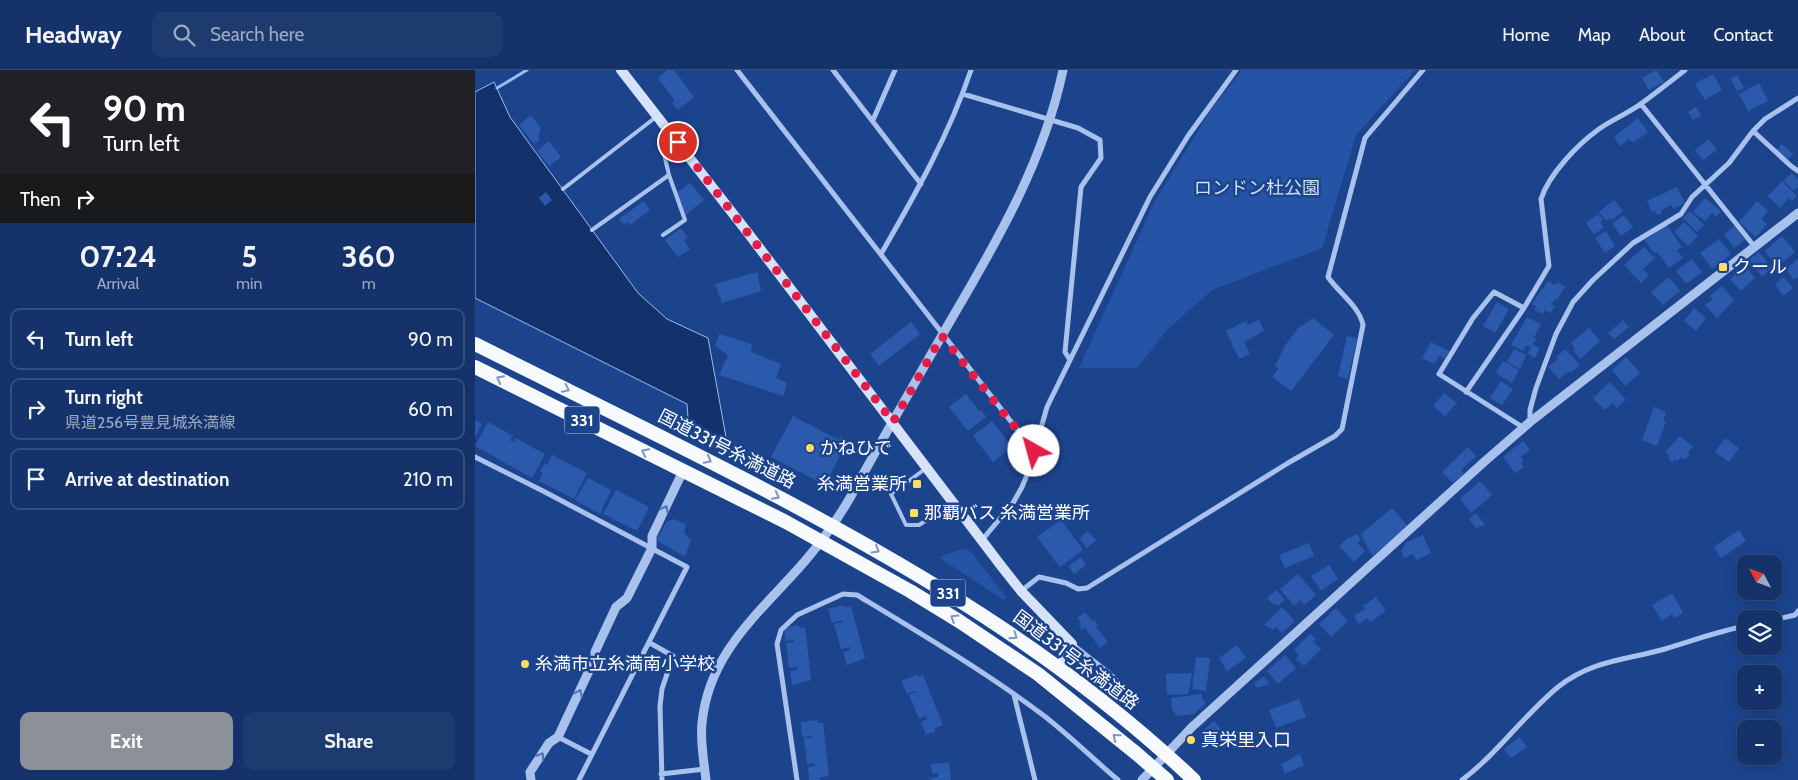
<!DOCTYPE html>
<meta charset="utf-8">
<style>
body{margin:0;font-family:Cabin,"Noto Sans JP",sans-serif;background:#1e3b70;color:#f1f3f6;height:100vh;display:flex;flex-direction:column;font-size:19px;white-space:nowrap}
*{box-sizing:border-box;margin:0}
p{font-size:16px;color:#9daac1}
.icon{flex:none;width:28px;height:28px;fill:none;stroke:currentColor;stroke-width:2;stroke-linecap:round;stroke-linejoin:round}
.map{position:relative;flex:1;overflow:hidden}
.sheet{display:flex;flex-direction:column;background:#15336a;width:475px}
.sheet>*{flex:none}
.guide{background:#202124;color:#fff;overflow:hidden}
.needle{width:32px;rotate:311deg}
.buttons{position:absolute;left:1262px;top:485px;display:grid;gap:10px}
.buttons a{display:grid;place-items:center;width:45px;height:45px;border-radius:10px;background:#15336a;box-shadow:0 2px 12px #0003,0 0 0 1px #344e7e;font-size:25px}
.pin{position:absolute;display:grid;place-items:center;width:42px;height:42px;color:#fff;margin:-21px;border:2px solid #fff;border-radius:50%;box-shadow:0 1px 5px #0007}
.me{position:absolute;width:55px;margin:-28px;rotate:322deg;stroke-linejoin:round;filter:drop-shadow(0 0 4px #0008)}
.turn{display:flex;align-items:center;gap:18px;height:105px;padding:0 20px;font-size:22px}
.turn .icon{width:65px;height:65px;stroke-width:2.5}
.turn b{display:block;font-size:35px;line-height:42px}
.then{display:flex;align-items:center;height:48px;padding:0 20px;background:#0003;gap:10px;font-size:19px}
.eta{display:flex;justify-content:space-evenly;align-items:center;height:85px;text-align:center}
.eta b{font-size:30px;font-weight:700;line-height:35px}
.primary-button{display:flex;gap:10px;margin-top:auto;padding:10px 20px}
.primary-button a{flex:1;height:58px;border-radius:10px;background:#8c9099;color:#fff;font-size:20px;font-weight:700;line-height:58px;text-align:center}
.primary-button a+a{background:#1e3b70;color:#f1f3f6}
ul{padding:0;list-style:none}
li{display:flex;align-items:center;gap:15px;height:62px;margin:0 10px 8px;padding:0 10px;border:2px solid #344e7e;border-radius:10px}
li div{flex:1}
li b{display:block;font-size:19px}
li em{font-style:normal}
header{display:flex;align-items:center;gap:30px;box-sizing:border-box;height:70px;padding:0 25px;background:#15336a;border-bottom:1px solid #344e7e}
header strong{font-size:24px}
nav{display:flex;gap:28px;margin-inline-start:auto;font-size:18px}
.search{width:350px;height:45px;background:#1e3b70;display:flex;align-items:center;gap:12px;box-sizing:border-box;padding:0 18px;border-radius:10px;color:#9daac1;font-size:19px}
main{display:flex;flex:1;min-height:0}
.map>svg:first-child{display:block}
.green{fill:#2554a6}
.water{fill:#13316b;stroke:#9cbcef}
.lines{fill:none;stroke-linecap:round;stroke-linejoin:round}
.stream{stroke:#9cbcef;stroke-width:3}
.building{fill:#2b59ab}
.service{stroke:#a9c2ed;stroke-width:4}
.minor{stroke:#a9c2ed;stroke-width:5}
.tertiary{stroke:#a9c2ed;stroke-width:9}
.secondary{stroke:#d6e2fa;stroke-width:10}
.trunk{stroke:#f7faff;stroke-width:14}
.oneway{stroke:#7f96c0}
.oneway2{stroke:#4d70af}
.route{stroke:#e11d48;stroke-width:9;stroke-dasharray:0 16.2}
.poi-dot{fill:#fddf67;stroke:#1c448d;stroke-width:2}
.labels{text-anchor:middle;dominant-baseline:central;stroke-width:5;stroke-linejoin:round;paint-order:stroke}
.shield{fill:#1c448d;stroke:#bbc7dd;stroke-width:1}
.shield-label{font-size:16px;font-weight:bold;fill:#fff}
.park-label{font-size:18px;fill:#cfdef9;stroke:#1c448d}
.poi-label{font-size:18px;fill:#fff;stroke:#1c448d;text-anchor:start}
.street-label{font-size:18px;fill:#fff;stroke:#1c448d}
</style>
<header>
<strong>Headway</strong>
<div class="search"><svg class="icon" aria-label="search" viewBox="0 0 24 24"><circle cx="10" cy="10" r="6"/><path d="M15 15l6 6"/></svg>Search here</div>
<nav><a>Home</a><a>Map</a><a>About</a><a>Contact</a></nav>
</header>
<main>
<section class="sheet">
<div class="guide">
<div class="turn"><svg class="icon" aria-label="left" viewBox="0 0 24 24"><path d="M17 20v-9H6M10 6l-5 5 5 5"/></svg><div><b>90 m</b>Turn left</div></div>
<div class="then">Then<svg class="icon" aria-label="right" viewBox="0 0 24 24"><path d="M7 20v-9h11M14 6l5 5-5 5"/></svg></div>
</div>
<div class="eta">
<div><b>07:24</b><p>Arrival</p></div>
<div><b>5</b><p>min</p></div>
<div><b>360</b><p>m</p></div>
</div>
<ul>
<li><svg class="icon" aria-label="left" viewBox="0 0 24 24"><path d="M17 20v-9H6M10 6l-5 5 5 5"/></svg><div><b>Turn left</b></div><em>90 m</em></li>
<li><svg class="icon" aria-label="right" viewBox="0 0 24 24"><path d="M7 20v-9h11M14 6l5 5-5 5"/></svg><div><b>Turn right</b><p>県道256号豊見城糸満線</p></div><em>60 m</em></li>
<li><svg class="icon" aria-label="arrive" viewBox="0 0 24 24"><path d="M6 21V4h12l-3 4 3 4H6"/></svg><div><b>Arrive at destination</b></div><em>210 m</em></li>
</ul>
<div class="primary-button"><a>Exit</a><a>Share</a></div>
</section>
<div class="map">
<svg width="1323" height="710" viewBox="0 0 1323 710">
<rect width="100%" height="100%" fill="#1c448d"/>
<!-- green -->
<path class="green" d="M767 0H940L881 65 847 178 737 220 692 260 662 298H604L680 131 736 40Z
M488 479 493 480 496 482 532 528 529 530 465 488 466 486Z"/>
<!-- water -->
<path class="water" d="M19 12 35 47 163 223 192 249 233 268 253 378 214 361 212 334 0 228V22Z"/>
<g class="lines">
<!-- stream -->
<path class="stream" d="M22 18 52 0"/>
</g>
<!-- building -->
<path class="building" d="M192 0H199L219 27 203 40 197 33 200 31 184 10V7Z
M1181 0 1189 12 1174 20 1167 8Z
M1238 4 1247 20 1230 30 1220 14Z
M1262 5 1269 18 1262 21 1256 9Z
M1284 13 1293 31 1273 41 1264 24Z
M1221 37 1226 46 1218 50 1213 42Z
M56 45 66 59 63 66 65 70 59 74 44 55Z
M1163 48 1173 62 1158 73 1154 69 1145 76 1139 67Z
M1234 69 1242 80 1228 90 1220 80Z
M74 71 86 87 74 96 62 81Z
M1307 74 1318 84 1312 91 1301 81Z
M1317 103 1323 110V117L1319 121 1309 111Z
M1307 111 1322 126 1317 131 1314 128 1305 138 1293 126Z
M215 113 229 130 210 146 202 122Z
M1202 117 1210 133 1198 139 1196 135 1186 140 1187 143 1182 145 1180 141 1177 142 1172 131Z
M71 122 77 130 70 136 64 128Z
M1230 128 1246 141 1241 147 1237 143 1230 151 1218 142Z
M1139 130 1148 141 1137 150 1135 148 1131 151 1124 142Z
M169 131 175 140 155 155 152 152 149 155 144 149Z
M1282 131 1293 141 1286 149 1292 154 1281 167 1264 152Z
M1215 141 1229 155 1222 162 1208 148Z
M1123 144 1128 150 1125 152 1129 157 1119 165 1111 153Z
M1149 145 1158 157 1146 166 1137 154Z
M1209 152 1223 166 1213 176 1199 162Z
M1192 155 1207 177 1202 180 1208 188 1194 198 1182 182 1179 183 1170 170Z
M1260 156 1270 170 1259 178 1249 164Z
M206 158 213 168 209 170 215 179 203 187 190 170Z
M1131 161 1140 176 1130 183 1120 168Z
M1307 166 1320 182 1302 197 1290 181Z
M1244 169 1256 184 1237 199 1225 183Z
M1169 177 1180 188 1168 199 1174 205 1166 213 1149 195Z
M1284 182 1297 198 1287 207 1274 190Z
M1217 189 1227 202 1211 214 1201 201Z
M1323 189V207L1319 210 1311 199Z
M1270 196 1280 208 1266 221 1255 209Z
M282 202 286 221 247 233 240 214Z
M1194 207 1205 221 1188 235 1176 222Z
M1309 207 1318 218 1308 226 1300 214Z
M1073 211 1080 215 1083 212 1090 217 1082 230 1080 229 1076 234 1080 236 1075 243 1070 240 1067 244 1059 239 1061 237 1057 234Z
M1247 216 1259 230 1242 248 1230 235 1238 229 1235 226Z
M1022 232 1034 239 1020 263 1008 256Z
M1219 238 1231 248 1221 261 1209 251Z
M1052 247 1066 254 1059 267 1052 263 1062 269 1055 277 1051 276 1048 281 1036 275Z
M838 248 859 265 816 321 797 307 804 298 800 296 811 274 823 258Z
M784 250 789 261 769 272 775 284 764 289 751 261 771 251 773 255Z
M1148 250 1154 257 1139 269 1133 263Z
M436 252 445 264 404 296 395 284Z
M1114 258 1125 271 1105 289 1098 280 1100 278 1096 273Z
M244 264 277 274 276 282 306 294 301 308 312 313 308 326 244 305 253 285 240 276Z
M872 266 882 268 873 309 863 306Z
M956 272 974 281 970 289 964 286 959 294 947 288Z
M1057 274 1065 278 1060 288 1053 284Z
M1039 279 1051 285 1045 299 1032 292Z
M1090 279 1105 295 1096 303 1094 301 1084 309 1073 297 1083 289 1081 287Z
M1151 287 1165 303 1150 316 1137 300Z
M1028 291 1044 300 1037 313 1021 303Z
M1026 311 1038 319 1027 335 1015 328Z
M1135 312 1151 330 1142 338 1138 333 1130 340 1118 328Z
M969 323 982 333 970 346 958 336Z
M491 324 505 342 506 340 511 347 493 361 474 337Z
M1179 337 1191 342 1188 351 1191 352 1182 376 1167 370Z
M318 346 364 370 366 366 373 370 350 415 296 387Z
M0 350 7 354 0 367Z
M517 351 537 377 518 392 498 366Z
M13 352 38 366 35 370 39 372 41 368 70 384 57 408 0 376Z
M1205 366 1218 377 1213 382 1215 384 1210 390 1206 387 1202 391 1200 389 1197 393 1193 388 1195 386 1190 382Z
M1250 368 1264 378 1254 392 1240 382Z
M1048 371 1055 380 1046 387 1049 391 1046 393 1049 397 1040 403 1028 387Z
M993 377 1001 386 986 400 989 403 978 413 967 402Z
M77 385 112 403 99 429 64 411 68 403 65 401 70 393 72 395Z
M113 408 136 420 125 444 100 430Z
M1005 411 1017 425 996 443 985 429Z
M141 420 174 437 162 461 128 444Z
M917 438 933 456 897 486 886 464Z
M1001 443 1010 455 1001 458 994 449Z
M200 449 211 455 209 463 216 470 210 487 181 470 192 451Z
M586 450 608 480 585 497 562 467Z
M1264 460 1271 471 1246 488 1239 477Z
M613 461 621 470 612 478 604 469Z
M881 464 886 469 883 473 890 481 879 492 864 476 874 467 875 468Z
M948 465 956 483 941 490 938 484 929 488 926 481 932 472Z
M834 473 839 486 810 498 804 485Z
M606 487 611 495 599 504 593 496Z
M854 495 863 509 846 521 836 506Z
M823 504 841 525 829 535 825 530 819 536 805 519Z
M801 520 810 530 803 536 800 533 799 535 792 528Z
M1197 523 1208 543 1199 548 1197 544 1187 551 1177 535Z
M901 527 911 541 895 552 893 548 884 554 879 546 890 539 888 536Z
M369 535 370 537 376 536 390 588 372 595 368 582 375 580 374 577 366 579 359 554 367 552V550L357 553 353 539Z
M807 537 820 551 807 563 801 557 798 560 789 555Z
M861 538 873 551 856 567 844 554Z
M610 542 617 551 619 550 623 555 621 557 633 572 625 578 610 558 607 560 604 556 606 553 602 548Z
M323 555 324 558 330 557 336 610 317 615 315 601 323 600 322 597 314 598 311 573 319 572V570L310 571 309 558Z
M835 564 841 569 838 572 846 579 829 596 821 589 824 585 819 580Z
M762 575 771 588 752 601 744 588Z
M810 585 821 598 803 614 792 601Z
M721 587 735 588 731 621 717 619Z
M717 603 713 624 692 625 691 604Z
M441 605 443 607 448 605 468 655 460 658V661L451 665 446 652 452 649 451 646 444 649 434 625 442 622 441 621 432 624 426 611Z
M789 606 794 614 782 618 779 613Z
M727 624V630L730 631V634L719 644 701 646 697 639 696 628Z
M824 629 831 647 801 658 794 640Z
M342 650V653H348L354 706 345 707 344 710H334L333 697 340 696V693L332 694 329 668H337V666L327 667 326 652Z
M739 651 746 659 737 666 738 668 732 673 724 664Z
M1045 667 1052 677 1036 688 1029 679Z
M825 684 829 695 810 704 806 694Z
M474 692 476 710H456V708L463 707V703L457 704 456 694Z"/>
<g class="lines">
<!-- service -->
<path class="service" d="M88 119 181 47
M117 160 194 105
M188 165 210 150 194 105 189 84 201 74
M450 399 416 424 431 455H444L478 433"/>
<!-- minor -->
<path class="minor" d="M262 0 559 381
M358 0 446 114
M488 24 603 58 625 70 626 88 606 117 590 282 595 290
M1166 34 1279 176
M398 50 420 0
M1278 61 1316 96 1323 101
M406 184C440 125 474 65 496 0
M991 322 1049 238 1074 196 1066 129C1074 104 1103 74 1124 59 1138 49 1154 43 1167 33 1182 22 1196 11 1210 0
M1055 352V340L1061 318 1081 264 1098 232 1118 210 1158 173 1206 144 1217 127 1254 93 1278 61 1290 49 1323 28
M1049 358 964 304 998 248 1019 222 1049 238
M0 387 68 421 212 497 104 710
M507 470 538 433 547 417 554 400 572 337 675 127 713 66 761 0
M546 521 564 507 591 513 603 519 612 518 813 393 860 366 867 359 888 255C884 236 864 223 853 207L890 68 948 0
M1299 550 1320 545 1323 541
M175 573 198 586 187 619 185 636 187 710
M597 574 635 604 662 631
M539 625 560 710
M83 667 116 684
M186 704 230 699
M322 710 302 574 306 560 322 545 368 524 382 525C445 563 509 601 568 645 594 665 618 689 643 710
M987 710C1023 683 1048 646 1083 617 1117 590 1151 590 1190 579 1217 571 1243 561 1271 556"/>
<!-- tertiary -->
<path class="tertiary" d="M56 710 55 702 74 673 83 667 120 588V582L141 537 152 528 177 478V466L208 401
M231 710C229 692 225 671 227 653 234 581 286 542 330 491 347 471 363 449 376 426 409 366 443 307 477 248 523 170 569 90 588 0
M667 710 717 657 1009 392 1055 352 1323 143"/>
<!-- secondary -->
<path class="secondary" d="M146 0 273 163 527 497 546 521 597 574 596 579 584 597"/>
<!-- trunk -->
<path class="trunk" d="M0 274C90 319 180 363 269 409 431 493 585 583 719 710
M0 297 311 452 435 521 484 551 563 604 662 684 692 710"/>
</g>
<!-- one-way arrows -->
<defs><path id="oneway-chevron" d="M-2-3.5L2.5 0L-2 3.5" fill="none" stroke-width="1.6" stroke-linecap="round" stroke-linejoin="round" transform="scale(1.25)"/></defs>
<g class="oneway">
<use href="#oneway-chevron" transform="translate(25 309) rotate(-153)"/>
<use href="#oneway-chevron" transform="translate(91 319) rotate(26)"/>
<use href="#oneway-chevron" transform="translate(170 382) rotate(-153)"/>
<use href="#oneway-chevron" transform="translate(233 390) rotate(28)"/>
<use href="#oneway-chevron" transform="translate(301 426) rotate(27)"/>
<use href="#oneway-chevron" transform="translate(401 480) rotate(31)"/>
<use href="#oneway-chevron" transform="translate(479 548) rotate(-148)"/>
<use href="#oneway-chevron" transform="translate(539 566) rotate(35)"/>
<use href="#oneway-chevron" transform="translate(641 667) rotate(-141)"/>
</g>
<g class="oneway2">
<use href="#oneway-chevron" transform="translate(190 439) rotate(-64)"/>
<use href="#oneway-chevron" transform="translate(104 623) rotate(-65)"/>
<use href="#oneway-chevron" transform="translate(66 686) rotate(-57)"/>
</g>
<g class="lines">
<!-- route -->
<path class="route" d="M203 72 418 352 467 266 559 381"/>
</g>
<!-- markers -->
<g class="poi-dot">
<rect x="1243" y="192" width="10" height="10" rx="2.5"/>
<circle cx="335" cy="378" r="5"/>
<rect x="437" y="409" width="10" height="10" rx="2.5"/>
<rect x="434" y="438" width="10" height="10" rx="2.5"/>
<circle cx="50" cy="594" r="5"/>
<circle cx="716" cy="670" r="5"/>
</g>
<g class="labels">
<!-- shield labels -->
<g class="shield">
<rect x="89.5" y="336.5" width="35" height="27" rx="4"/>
<rect x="455.5" y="509.5" width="35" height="27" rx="4"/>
</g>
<g class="shield-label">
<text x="107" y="350">331</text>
<text x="473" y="523">331</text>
</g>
<!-- park labels -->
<g class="park-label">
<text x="782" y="118">ロンドン杜公園</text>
</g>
<!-- poi labels -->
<g class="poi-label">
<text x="1258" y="197">クール</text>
<text x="345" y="378">かねひで</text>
<text x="432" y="414" text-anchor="end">糸満営業所</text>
<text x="449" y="443">那覇バス 糸満営業所</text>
<text x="60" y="594">糸満市立糸満南小学校</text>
<text x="726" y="670">真栄里入口</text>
</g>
<!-- street labels -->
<g class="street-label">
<text transform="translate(252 379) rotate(27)">国道331号糸満道路</text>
<text transform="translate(601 590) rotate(37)">国道331号糸満道路</text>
</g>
</g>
</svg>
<div class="buttons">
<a><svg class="needle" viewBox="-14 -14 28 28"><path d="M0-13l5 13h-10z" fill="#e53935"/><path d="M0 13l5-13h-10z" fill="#9daac1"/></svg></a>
<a><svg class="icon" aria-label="layers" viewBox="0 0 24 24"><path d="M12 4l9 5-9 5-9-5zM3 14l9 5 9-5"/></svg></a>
<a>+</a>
<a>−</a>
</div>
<div class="pin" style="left:203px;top:72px;background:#d93025"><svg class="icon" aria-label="arrive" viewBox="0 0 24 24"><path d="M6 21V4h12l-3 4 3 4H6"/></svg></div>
<svg class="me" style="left:559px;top:381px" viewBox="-20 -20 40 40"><circle r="19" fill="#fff"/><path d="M0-13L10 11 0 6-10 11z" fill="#e11d48"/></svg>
</div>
</main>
